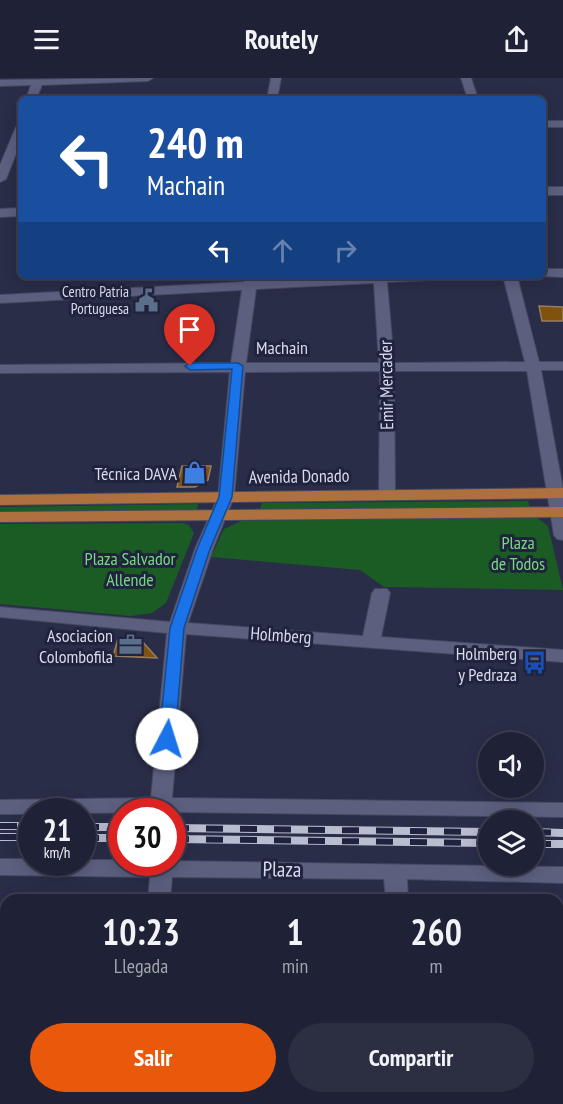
<!DOCTYPE html>
<html lang="es">
<meta charset="utf-8">
<style>
body{margin:0;font-family:"PT Sans Narrow",sans-serif;background:#2c2f42;color:#f1f3f6;height:100vh;display:flex;flex-direction:column;font-size:22px;white-space:nowrap}
*{box-sizing:border-box;margin:0}
p{font-size:20px;color:#a1a4ad}
.icon{flex:none;width:33px;height:33px;fill:none;stroke:currentColor;stroke-width:2;stroke-linecap:round;stroke-linejoin:round}
.map{position:relative;flex:1;overflow:hidden}
.drawer{position:absolute;left:0px;top:816px;width:564px;height:210px;display:flex;flex-direction:column;background:#1f2236;border-radius:18px 18px 0 0;box-shadow:0 3px 15px #0003,0 0 0 2px #3c3f51}
.drawer>*{flex:none}
.banner{position:absolute;left:18px;top:18px;width:528px;height:183px;border-radius:9px;box-shadow:0 3px 15px #0003,0 0 0 2px #3c3f51;background:#1a4fa0;color:#fff;overflow:hidden}
.buttons{position:absolute;left:478px;top:654px;display:grid;gap:12px}
.buttons a{display:grid;place-items:center;width:66px;height:66px;border-radius:50%;background:#1f2236;box-shadow:0 3px 15px #0003,0 0 0 2px #3c3f51;font-size:30px}
.speed{position:absolute;left:18px;top:720px;display:flex;gap:12px;font-size:30px;font-weight:700;text-align:center}
.speed>*{display:grid;place-content:center;width:78px;height:78px;border-radius:50%;background:#1f2236;box-shadow:0 3px 15px #0003,0 0 0 2px #3c3f51;line-height:1}
.speed small{font-size:15px;font-weight:400}
.speed .limit{border:9px solid #d22;background:#fff;color:#111}
.pin{position:absolute;display:grid;place-items:center;width:51px;height:51px;color:#fff;margin:-62px -26px;border-radius:50% 50% 50% 0;rotate:-45deg;box-shadow:0 0 6px #0007}
.pin .icon{rotate:45deg}
.me{position:absolute;width:66px;margin:-33px;rotate:5deg;stroke-linejoin:round;filter:drop-shadow(0 0 4px #0008)}
.turn{display:flex;align-items:center;gap:21px;height:126px;padding:0 30px;font-size:27px}
.turn .icon{width:78px;height:78px;stroke-width:2.5}
.turn b{display:block;font-size:42px;line-height:51px}
.lanes{display:flex;align-items:center;height:57px;padding:0 30px;background:#0003;justify-content:center;gap:30px;direction:ltr}
.lanes .off{opacity:.35}
.eta{display:flex;justify-content:space-evenly;align-items:center;height:102px;text-align:center}
.eta b{font-size:36px;font-weight:800;line-height:42px}
.cta{display:flex;gap:12px;margin-top:auto;padding:12px 30px}
.cta a{flex:1;height:69px;border-radius:36px;background:#ea580c;color:#fff;font-size:24px;font-weight:800;line-height:69px;text-align:center}
.cta a+a{background:#2c2f42;color:#f1f3f6}
header{display:flex;justify-content:space-between;align-items:center;height:78px;padding:0 30px;background:#1f2236;font-size:27px;font-weight:800}
.map>svg:first-child{display:block}
.green{fill:#1b5b24}
.building{fill:#80520e;stroke:#967d62;stroke-width:1.5}
.lines{fill:none;stroke-linecap:round;stroke-linejoin:round}
.minor-casing{stroke:#454860;stroke-width:2}
.major-casing{stroke:#454860;stroke-width:2}
.minor{fill:#5c607f;fill-rule:evenodd}
.major{fill:#ae703e;fill-rule:evenodd}
.rail-casing{stroke:#b9bdd0;stroke-width:8}
.rail{stroke:#20233d;stroke-width:6;stroke-dasharray:17;stroke-linecap:butt}
.route{fill:#1a73e8;stroke:#114b97;stroke-width:1.5}
.labels{text-anchor:middle;dominant-baseline:central;stroke-width:6;stroke-linejoin:round;paint-order:stroke}
.far-poi-label{font-size:15px;fill:#d7dbed;stroke:#20233d;text-anchor:end}
.street-label{font-size:18px;fill:#d7dbed;stroke:#20233d}
.poi-label{font-size:18px;fill:#d7dbed;stroke:#20233d;text-anchor:end}
.park-label{font-size:18px;fill:#78d880;stroke:#20233d}
.near-street-label{font-size:21px;fill:#d7dbed;stroke:#20233d}
</style>
<header><svg class="icon" aria-label="menu" viewBox="0 0 24 24"><path d="M4 6h16M4 12h16M4 18h16"/></svg>Routely<svg class="icon" aria-label="share" viewBox="0 0 24 24"><path d="M12 15V3M7 8l5-5 5 5M5 13v7h14v-7"/></svg></header>
<div class="map">
<svg width="563" height="1026" viewBox="0 0 563 1026">
<rect width="100%" height="100%" fill="#292d48"/>
<!-- green -->
<path class="green" d="M528 423 530 429 260 431 262 425Z
M198 426 197 432 0 434V429Z
M536 439 548 448 563 512 384 509 360 492 211 479 224 451 241 443Z
M183 445 189 447 194 455 166 525 152 535 131 538 0 526V446Z"/>
<!-- building -->
<path class="building" d="M539 228 563 229V243H542Z
M182 388H211L208 402 195 409H177Z
M118 561 141 562 157 580 113 578Z"/>
<g class="lines">
<defs>
<path id="minor" d="M153 0 148 3 42 7 36 21H26L31 7 0 8V2Z
M271 0H281L277 21H267Z
M461 0H471L478 21H468Z
M543 43H563V49H543Z
M21 46V63L6 101 0 104V87L16 49Z
M543 109H563V117H543Z
M21 130V138L0 139V131Z
M543 191H563V199L539 198H543Z
M244 198H258L257 203 357 198H438L431 202 387 204 394 285 525 284 503 198H517L539 284H563V292H541L563 411V462L557 461 554 457 527 293H394L395 416 387 421 379 416 380 293 245 294 234 419 213 471 188 545 363 558 372 515 375 511H387L390 515 381 559 563 572V584L186 556 172 720 563 725V739L172 734 82 735V734H32V736H0V722L151 720 167 555 0 539V529L170 544 195 471 218 419 230 294 0 295V287L231 285 242 212 0 225V217L244 204ZM374 205 379 285H246L256 211Z
M0 781H32V784H82V782H122V784H172V783L563 789V805L407 801 408 822H386L384 801 172 799 170 822H148L150 799 0 797Z
M132 1020H158V1026H132Z
M404 1020H430L431 1026H405Z"/>
<path id="major" d="M563 410V420L0 427V417Z
M563 429V439L0 444V434Z"/>
</defs>
<!-- minor casing -->
<use href="#minor" class="minor-casing"/>
<!-- major casing -->
<use href="#major" class="major-casing"/>
<!-- minor -->
<use href="#minor" class="minor"/>
<!-- major -->
<use href="#major" class="major"/>
<defs>
<path id="rail" d="M0 748H32
M82 749H122
M172 750 489 754
M534 754 563 755
M0 759H32
M82 760H122
M172 761 489 765
M534 766H563"/>
</defs>
<!-- rail casing -->
<use href="#rail" class="rail-casing"/>
<!-- rail -->
<use href="#rail" class="rail"/>
</g>
<!-- route -->
<path class="route" d="M238 285 243 288 232 419 210 471 184 550 175 661 167 666 159 661 170 550 197 471 219 419 232 291 190 292 185 288 190 285Z"/>
<!-- icons -->
<defs>
<symbol id="civic-bare" viewBox="-9 -9 18 18"><path d="M-.6-6.5H3V-4.5H.6V-3L4-1V1h2V6H-6V1h2V-1L-.6-3ZM-1.2 2.5V6h2.4V2.5Z" fill="#5c6f8a" stroke="#20233d" stroke-width="2.5" paint-order="stroke"/></symbol>
<symbol id="shop-bare" viewBox="-9 -9 18 18"><path d="M-5-2.5h2.3a2.7 3.5 0 0 1 5.4 0H5L5.5 6h-11ZM-1.5-2.5h3a1.5 2.3 0 0 0-3 0Z" fill="#3f7fe0" stroke="#20233d" stroke-width="2.5" paint-order="stroke"/></symbol>
<symbol id="office-bare" viewBox="-9 -9 18 18"><path d="M-6-3h4V-5.5h4V-3h4V5H-6ZM-1-4.5V-3h2v-1.5ZM-6 0V1H6V0Z" fill="#5c6f8a" stroke="#20233d" stroke-width="2.5" paint-order="stroke"/></symbol>
<symbol id="bus-bare" viewBox="-9 -9 18 18"><path d="M-5-6H5V4H4V6H2V4H-2V6H-4V4H-5ZM-3.5-4V0h7V-4ZM-3.5 1.2v1.5H-2V1.2ZM2 1.2v1.5H3.5V1.2Z" fill="#1a4fb4" stroke="#20233d" stroke-width="2.5" paint-order="stroke"/></symbol>
</defs>
<g fill-rule="evenodd">
<use href="#civic-bare" x="130" y="206" width="33" height="33"/>
<use href="#shop-bare" x="178" y="378" width="33" height="33"/>
<use href="#office-bare" x="114" y="550" width="33" height="33"/>
<use href="#bus-bare" x="518" y="568" width="33" height="33"/>
</g>
<g class="labels">
<!-- far-poi labels -->
<g class="far-poi-label">
<text x="129" y="213">Centro Patria<tspan x="129" dy="17">Portuguesa</tspan></text>
</g>
<!-- street labels -->
<g class="street-label">
<text x="282" y="269">Machain</text>
<text transform="translate(386 307) rotate(-91)">Emir Mercader</text>
<text transform="translate(299 398) rotate(-1)">Avenida Donado</text>
<text transform="translate(281 557) rotate(4)">Holmberg</text>
</g>
<!-- poi labels -->
<g class="poi-label">
<text x="177" y="395">Técnica DAVA</text>
<text x="113" y="557">Asociacion<tspan x="113" dy="21">Colombofila</tspan></text>
<text x="517" y="575">Holmberg<tspan x="517" dy="21">y Pedraza</tspan></text>
</g>
<!-- park labels -->
<g class="park-label">
<text x="518" y="464">Plaza<tspan x="518" dy="21">de Todos</tspan></text>
<text x="130" y="480">Plaza Salvador<tspan x="130" dy="21">Allende</tspan></text>
</g>
<!-- near-street labels -->
<g class="near-street-label">
<text transform="translate(282 791) rotate(1)">Plaza</text>
</g>
</g>
</svg>
<div class="buttons">
<a><svg class="icon" aria-label="sound" viewBox="0 0 24 24"><path d="M4 9h4l5-4v14l-5-4H4zM17 9q2 3 0 6"/></svg></a>
<a><svg class="icon" aria-label="layers" viewBox="0 0 24 24"><path d="M12 4l9 5-9 5-9-5zM3 14l9 5 9-5"/></svg></a>
</div>
<div class="speed"><div>21<small>km/h</small></div><div class="limit">30</div></div>
<div class="pin" style="left:190px;top:288px;background:#d93025"><svg class="icon" aria-label="arrive" viewBox="0 0 24 24"><path d="M6 21V4h12l-3 4 3 4H6"/></svg></div>
<svg class="me" style="left:167px;top:661px" viewBox="-20 -20 40 40"><circle r="19" fill="#fff"/><path d="M0-13L10 11 0 6-10 11z" fill="#1a73e8"/></svg>
<div class="banner">
<div class="turn"><svg class="icon" aria-label="left" viewBox="0 0 24 24"><path d="M17 20v-9H6M10 6l-5 5 5 5"/></svg><div><b>240 m</b>Machain</div></div>
<div class="lanes"><svg class="icon" aria-label="left" viewBox="0 0 24 24"><path d="M17 20v-9H6M10 6l-5 5 5 5"/></svg><svg class="icon off" aria-label="ahead" viewBox="0 0 24 24"><path d="M12 20V5M6 11l6-6 6 6"/></svg><svg class="icon off" aria-label="right" viewBox="0 0 24 24"><path d="M7 20v-9h11M14 6l5 5-5 5"/></svg></div>
</div>
<section class="drawer">
<div class="eta">
<div><b>10:23</b><p>Llegada</p></div>
<div><b>1</b><p>min</p></div>
<div><b>260</b><p>m</p></div>
</div>
<div class="cta"><a>Salir</a><a>Compartir</a></div>
</section>
</div>
